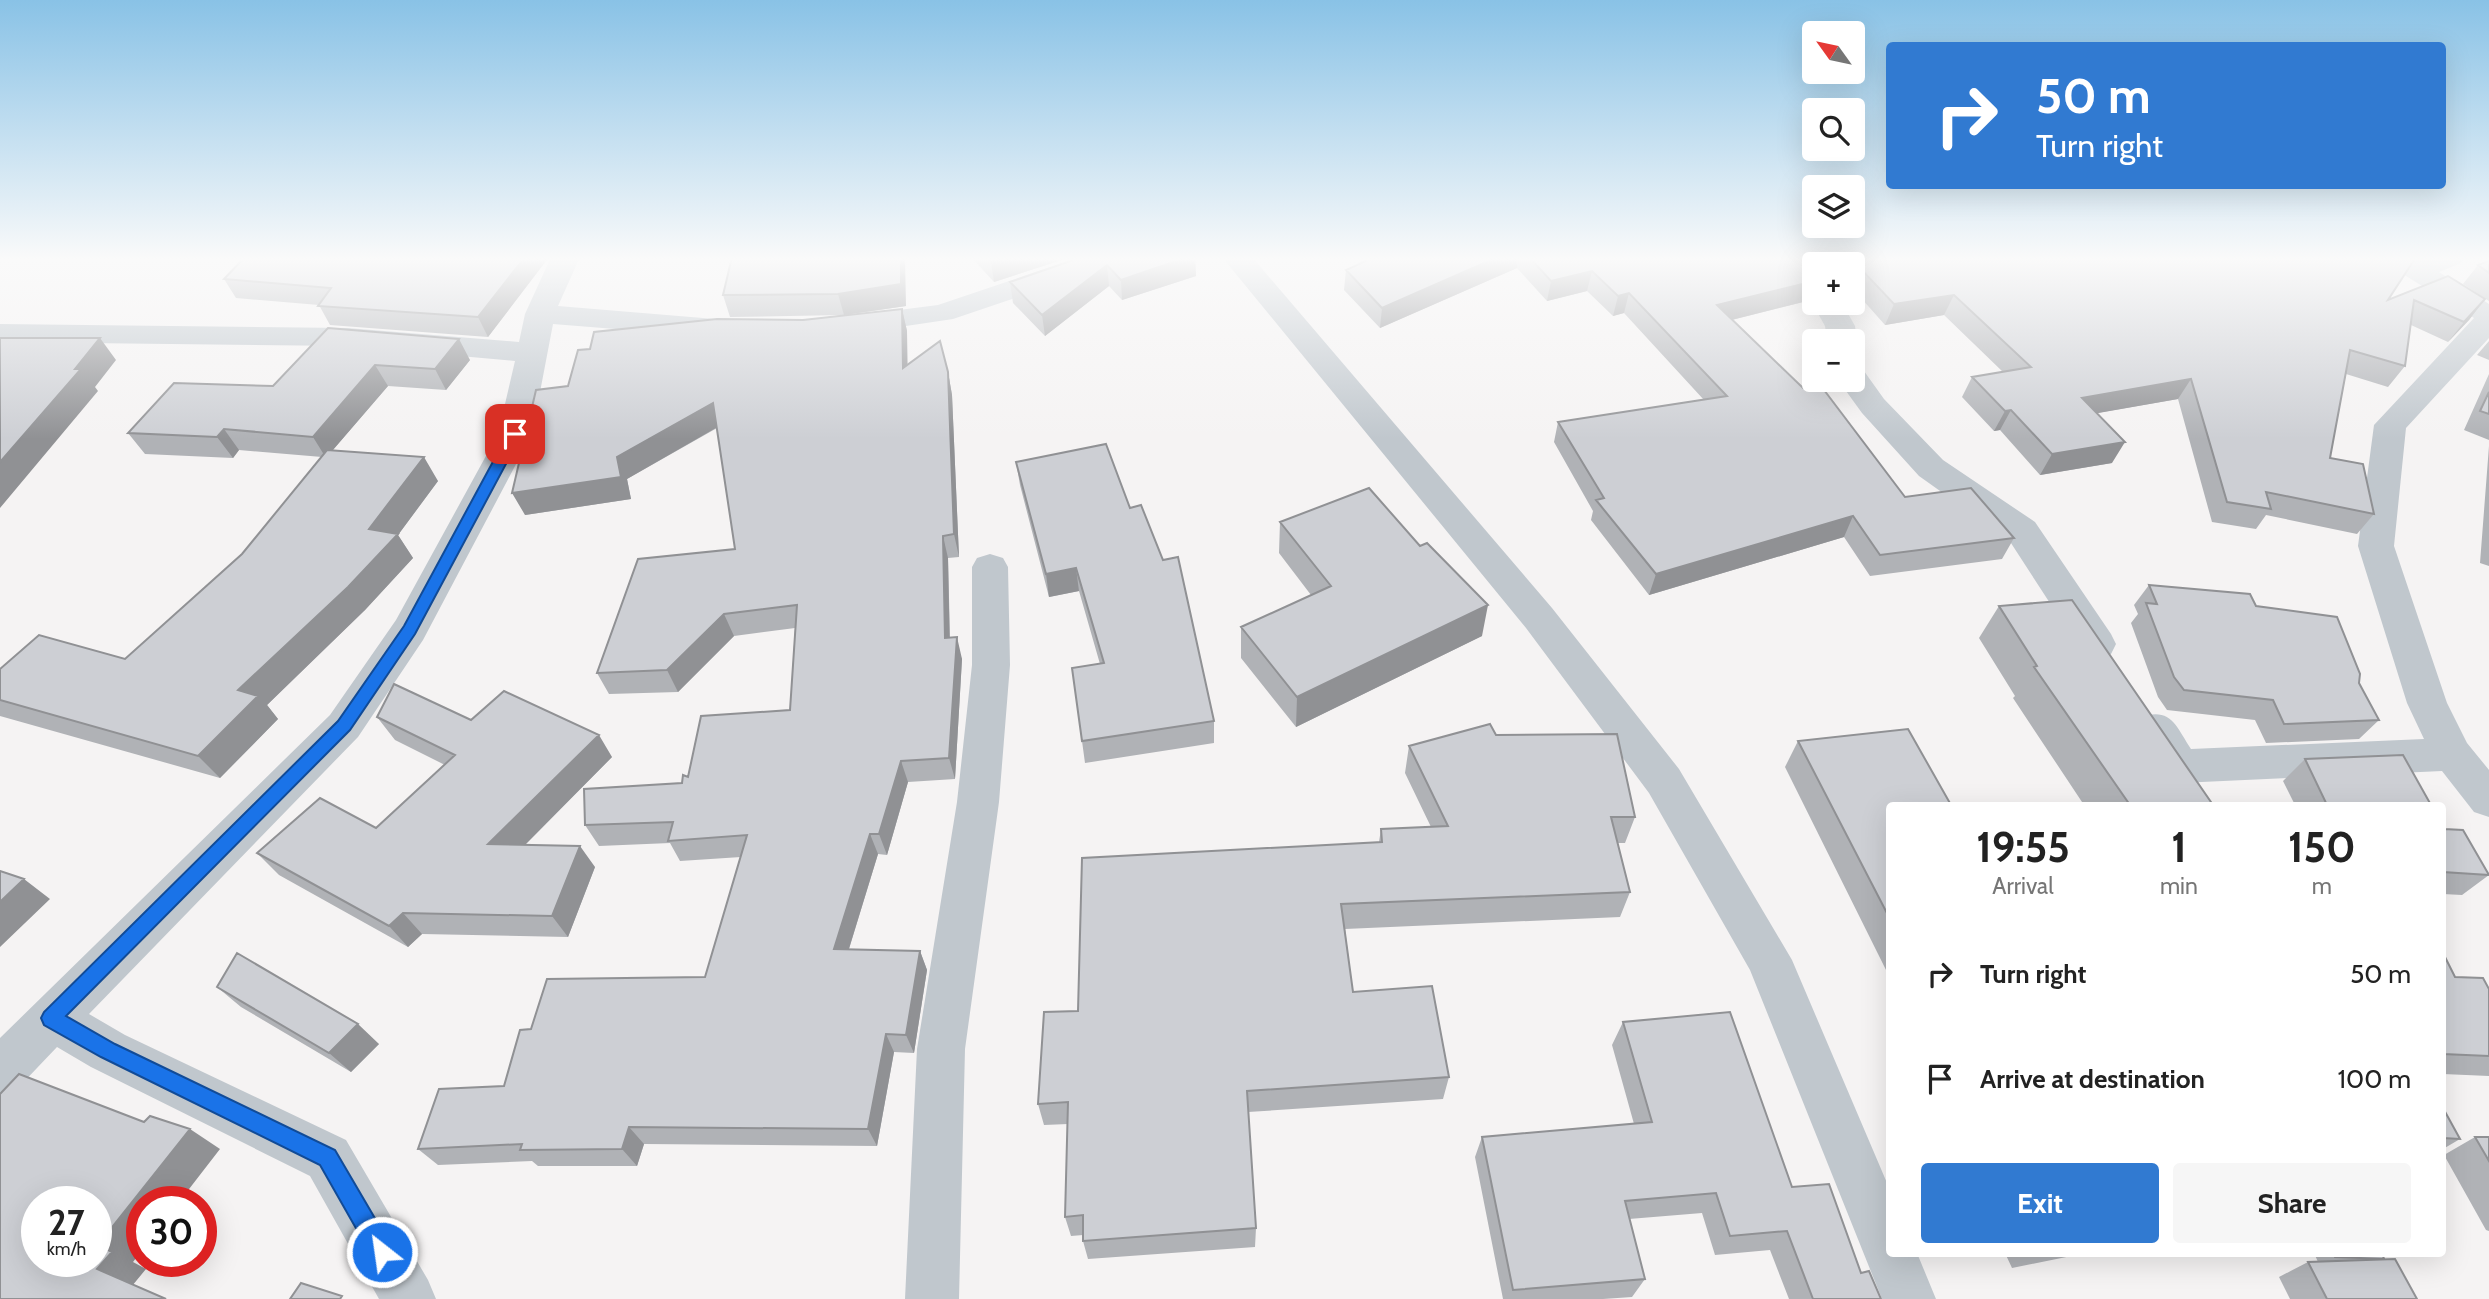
<!DOCTYPE html>
<meta charset="utf-8">
<style>
body{margin:0;font-family:Cabin,sans-serif;background:#f6f6f6;color:#222;height:100vh;display:flex;flex-direction:column;font-size:26px;white-space:nowrap}
*{box-sizing:border-box;margin:0}
p{font-size:23px;color:#767676}
.icon{flex:none;width:38px;height:38px;fill:none;stroke:currentColor;stroke-width:2;stroke-linecap:round;stroke-linejoin:round}
.map{position:relative;flex:1;overflow:hidden}
.sheet{position:absolute;left:1886px;top:802px;width:560px;height:455px;display:flex;flex-direction:column;background:#fff;border-radius:7px;box-shadow:0 7px 28px #0002}
.sheet>*{flex:none}
.top-card{position:absolute;left:1886px;top:42px;width:560px;height:147px;border-radius:7px;box-shadow:0 7px 28px #0002;background:#317ad1;color:#fff;overflow:hidden}
.needle{width:46px;rotate:303deg}
.fabs{position:absolute;left:1802px;top:21px;display:grid;gap:14px}
.fabs a{display:grid;place-items:center;width:63px;height:63px;border-radius:7px;background:#fff;box-shadow:0 7px 28px #0002;font-size:35px}
.speed{position:absolute;left:21px;top:1186px;display:flex;gap:14px;font-size:35px;font-weight:700;text-align:center}
.speed>*{display:grid;place-content:center;width:91px;height:91px;border-radius:50%;background:#fff;box-shadow:0 7px 28px #0002;line-height:1}
.speed small{font-size:18px;font-weight:400}
.speed .limit{border:10px solid #d22;background:#fff;color:#111}
.pin{position:absolute;display:grid;place-items:center;width:60px;height:60px;color:#fff;margin:-30px;border-radius:14px;box-shadow:0 4px 10px #0006}
.me{position:absolute;width:77px;margin:-38px;rotate:330deg;stroke-linejoin:round;filter:drop-shadow(0 0 5px #0008)}
.turn{display:flex;align-items:center;gap:24px;height:147px;padding:0 35px;font-size:32px}
.turn .icon{width:91px;height:91px;stroke-width:2.5}
.turn b{display:block;font-size:49px;line-height:60px}
.eta{display:flex;justify-content:space-evenly;align-items:center;height:119px;text-align:center}
.eta b{font-size:42px;font-weight:800;line-height:49px}
.cta{display:flex;gap:14px;margin-top:auto;padding:14px 35px}
.cta a{flex:1;height:80px;border-radius:7px;background:#317ad1;color:#fff;font-size:28px;font-weight:800;line-height:80px;text-align:center}
.cta a+a{background:#f6f6f6;color:#222}
ul{padding:0;list-style:none}
li{display:flex;align-items:center;gap:21px;height:105px;padding:0 35px}
li div{flex:1}
li b{display:block;font-size:26px}
li em{font-style:normal}
.map>svg:first-child{display:block}
.lines{fill:none;stroke-linecap:round;stroke-linejoin:round}
.minor{fill:#c0c7cd;fill-rule:evenodd}
.wall{fill:#b0b2b6}
.shaded-wall{fill:#909194}
.building{fill:#cdcfd4;stroke:#909194;stroke-width:2;fill-rule:evenodd}
.route{fill:#1a73e8;stroke:#114b97;stroke-width:2}
</style>
<div class="map">
<svg width="2489" height="1299" viewBox="0 0 2489 1299">
<rect width="100%" height="100%" fill="#f5f3f3"/>
<g class="lines">
<!-- minor -->
<path class="minor" d="M551 257H580L558 306 715 319 726 322 730 328 726 334 715 337 553 324 532 434 423 640 358 737 89 1014 125 1035 346 1140 428 1280 436 1299H379L310 1176 91 1067 57 1047 17 1089 0 1095V1038L330 715 396 620 498 434 515 361 348 346 0 342V324L348 328 519 342 525 314Z
M1080 257H1123L1119 263 953 319 852 334 841 331 837 325 841 319 852 316 938 305Z
M1222 257H1252L1552 608 1679 769 1792 960 1890 1190V1253H1917L1936 1299H1882L1750 970 1649 793 1526 628Z
M2372 257 2417 260 2465 257 2461 263 2439 272 2489 304V338L2406 428 2394 546 2447 703 2467 743 2489 770V817L2474 812 2442 771 2180 783 2165 778 2135 728 2141 717C2171 707 2176 726 2191 749L2424 739 2407 703 2358 546 2374 425 2474 318 2406 276 2376 263Z
M1815 299V303H1842L1855 326 1857 341 1853 347V341H1827L1825 326 1812 303Z
M1853 368 1864 371 1884 399 1943 460 2035 522 2111 634 2116 644 2111 654 2097 658 2083 654 2009 540 1919 476 1862 413 1838 380H1853Z
M990 554 1003 558 1008 567 1010 665 999 802 965 1049 959 1299H905L917 1049 957 802 972 665V567L977 558Z"/>
</g>
<!-- wall -->
<path class="wall" d="M245 257H549L488 337 330 325 319 305 236 298 224 279Z
M732 257 906 306 846 315 902 309 907 331V365L948 372 952 395 959 557 948 558 950 637 962 659 955 779 908 782 887 855 878 854 849 949 920 951 927 970 914 1053 894 1052 877 1146 644 1144 637 1166H538L532 1161 438 1165 418 1149 504 1086 531 1029 705 977 741 857 680 861 670 843 599 846 585 825 682 783 790 710 795 628 734 636 678 692 609 694 597 673 735 549 717 428 627 479 631 499 525 515 568 386 590 349 803 320 843 315 730 317 723 295Z
M971 257H1071L994 282Z
M1082 257H1195L1196 276 1122 300 1109 286 1045 336 1013 303 1010 282Z
M1374 257H1799L1815 296 1811 300 1732 320 1905 497 2014 538 2002 559 1870 576 1844 537 1649 595 1591 520 1593 511 1554 442 1558 422 1704 400 1624 313 1613 316 1587 291 1547 301 1517 268 1380 328 1344 290 1346 270Z
M1810 257H2416L2388 300 2485 299 2469 320 2448 342 2411 325 2405 366 2388 387 2346 374 2330 458 2374 514 2357 534 2266 515 2256 529 2212 522 2178 399 2097 413 2112 463 2040 475 2000 430 1994 431 1962 397 1972 377 2003 372 1944 315 1885 325 1853 289V264H1817Z
M2489 261V301L2463 284 2478 265Z
M328 328 470 360 446 390 388 386 332 451 438 481 398 535 413 558 365 610 267 705 278 719 220 778 0 716V669L125 659 242 554 322 457 239 450 233 458 145 454 128 433 273 386Z
M2489 341V360L2477 355Z
M2489 374V440L2464 430Z
M2489 446V566L2480 563Z
M1016 462 1130 508 1214 721V743L1085 763 1072 668 1100 664 1079 591 1049 597 1020 485Z
M1280 522 1420 546 1482 636 1296 727 1241 658V627L1311 595 1279 553Z
M2149 585 2256 606 2359 683 2379 720 2359 739 2266 743 2255 720 2167 710 2158 697 2131 623 2138 614 2134 605Z
M1999 606 2213 805H2084L2013 698 2015 696 1979 638Z
M377 717 471 720 612 757 525 845 595 867 568 937 422 934 408 947 279 875 257 853 376 828 445 765 395 740Z
M1496 735 1635 817 1625 843H1618L1630 892 1620 917 1345 929 1353 992 1449 1077 1443 1099 1248 1112 1256 1228 1255 1247 1088 1259 1083 1241V1235L1071 1236 1065 1217 1068 1124 1044 1125 1038 1104 1078 1011 1379 842 1381 829 1431 827 1405 773 1409 746Z
M1798 741 1890 805V978L1785 767Z
M2305 759 2431 805H2295L2283 781Z
M2443 827 2489 875 2462 895 2443 894Z
M2443 953 2455 977 2489 989V1076L2443 1074Z
M217 987 379 1044 351 1072 241 1007Z
M1623 1022 1792 1187 1861 1273 1881 1299H1789L1770 1250 1715 1255 1702 1213 1629 1219 1645 1279 1632 1297 1603 1299H1503L1475 1157 1482 1137 1634 1124 1612 1045Z
M2443 1108 2460 1139 2443 1149Z
M2475 1137H2489V1231L2486 1230 2444 1155Z
M2005 1253H2086L2012 1268Z
M2314 1253H2382L2384 1259 2417 1299H2290L2279 1277 2308 1262H2318Z"/>
<!-- shaded-wall -->
<path class="shaded-wall" d="M525 257H549L488 337 478 317Z
M901 257H905L906 306 844 315 838 294Z
M1004 257H1071L994 282 991 262Z
M1188 257H1195L1196 276 1122 300 1121 280Z
M1498 257H1518L1517 268 1380 328 1382 308Z
M1107 265 1109 286 1045 336 1042 315Z
M1861 269 1853 289V271Z
M1592 271 1587 291 1547 301 1551 281Z
M1815 281V296L1811 300 1711 325 1717 305Z
M1629 293 1624 313 1613 316 1618 296Z
M1954 295 1944 315 1885 325 1894 304Z
M2485 299 2469 320 2448 342 2464 322Z
M902 309 907 331 908 390 903 368Z
M100 338 116 360 95 387 98 391 0 508V462Z
M459 339 470 360 446 390 435 369Z
M375 365 388 386 326 458 313 437Z
M948 372 952 395 959 557 954 534Z
M2191 379 2178 399 2070 418 2082 398Z
M713 403 721 425 627 479 631 499 525 515 512 493 617 457Z
M2011 410 2000 430 1994 431 2005 411Z
M224 429 239 450 233 458 217 437Z
M2125 442 2112 463 2040 475 2052 454Z
M424 457 438 481 398 535 413 558 365 610 267 705 278 719 220 778 198 756 238 690 369 529Z
M1853 516 1844 537 1649 595 1656 574Z
M943 536 948 558 950 659 945 638Z
M1076 568 1079 591 1049 597 1046 574Z
M1488 605 1482 636 1296 727 1297 697Z
M724 614 734 636 678 692 667 670Z
M957 637 962 659 955 779 949 758Z
M599 735 612 757 504 866 488 844Z
M901 761 908 782 887 855 879 834Z
M870 834 878 854 843 968 834 949Z
M580 846 595 867 568 937 552 916Z
M24 879 50 899 0 947V902Z
M403 913 422 934 408 947 389 926Z
M920 951 927 970 914 1053 906 1035Z
M358 1024 379 1044 351 1072 329 1053Z
M886 1034 894 1052 877 1146 868 1129Z
M629 1127 644 1144 637 1166 622 1149Z
M190 1129 220 1149 179 1202H142V1250L133 1262 146 1269 132 1286 97 1269 98 1245Z"/>
<!-- building -->
<path class="building" d="M245 257H525L478 317 318 306 331 288 224 279Z
M732 257H901V284L838 294 723 295Z
M987 257H1004L991 262Z
M1082 257H1188L1121 280 1107 265 1042 315 1010 282Z
M1374 257H1498L1382 308 1346 270Z
M1529 257H1799L1810 270 1815 271V281L1717 305 1803 388 1821 386 1905 497 1971 488 2014 538 1880 555 1853 516 1656 574 1596 500 1604 498 1558 422 1727 396 1629 293 1618 296 1592 271 1551 281Z
M1825 257H2416L2388 300 2448 276 2485 299 2464 322 2414 300 2405 366 2350 350 2330 458 2363 464 2374 514 2266 492 2271 509 2227 502 2191 379 2082 398 2125 442 2052 454 2011 410 2005 411 1972 377 2031 367 1954 295 1894 304 1861 269 1853 271V264H1825Z
M2489 261V273L2478 265Z
M902 309 903 368 940 341 948 372 954 534 943 536 945 638 957 637 949 758 901 761 879 834H870L834 949 920 951 906 1035 886 1034 868 1129 629 1127 622 1149 520 1150 522 1144 418 1149 439 1089 504 1086 520 1030 531 1029 547 979 705 977 747 835 668 841 673 822 585 825 584 789 682 783 683 775 688 777 701 716 790 710 797 605 724 614 667 670 597 673 638 559 735 549 713 403 617 457 621 477 512 493 536 390 568 386 578 350 590 349 594 332 717 319 803 320Z
M328 328 459 339 435 369 375 365 313 437 224 429 217 437 128 433 174 383 273 386Z
M0 338H100L75 369H81L0 462Z
M2489 392V414L2480 411Z
M1106 444 1130 508 1141 505 1163 560 1178 557 1214 721 1082 741 1072 668 1104 663 1076 568 1046 574 1016 462Z
M327 450 424 457 369 529 398 534 348 587 238 690 258 696 198 756 0 700V669L39 635 125 659 242 554Z
M1369 488 1420 546 1427 543 1488 605 1297 697 1241 627 1331 586 1280 522Z
M2149 585 2250 594 2256 606 2337 617 2360 674 2359 683 2379 720 2284 724 2273 700 2184 690 2174 677 2146 603 2157 604Z
M2072 600 2213 805H2130L2034 667 2037 666 1999 606Z
M394 684 471 720 504 691 599 735 488 844 580 846 552 916 403 913 389 926 257 853 320 798 376 828 455 755 377 717Z
M1490 724 1496 735 1617 734 1635 817H1611L1630 892 1341 904 1353 992 1432 986 1449 1077 1247 1091 1256 1228 1083 1241V1215L1065 1217 1068 1102 1038 1104 1044 1012 1078 1011 1082 858 1382 842 1381 829 1448 826 1409 746Z
M1908 729 1951 805H1890V919L1798 741Z
M2403 755 2431 805H2327L2305 759Z
M2443 827 2444 829 2463 830 2489 875 2443 872Z
M0 871 24 879 0 902Z
M237 953 358 1024 329 1053 217 987Z
M2443 953 2455 977 2483 978 2489 989V1056L2443 1054Z
M1730 1012 1792 1187 1829 1184 1861 1273 1869 1271 1881 1299H1813L1787 1231 1730 1236 1716 1193 1625 1201 1645 1279 1513 1290 1482 1137 1652 1122 1623 1022Z
M19 1074 144 1122 150 1116 190 1129 98 1245 112 1252 97 1269 166 1299H0V1094ZM37 1202H96V1262H37Z
M2443 1108 2460 1139 2443 1138Z
M2475 1137H2489V1161Z
M2333 1253H2382L2384 1259 2335 1257Z
M2395 1259 2417 1299H2327L2308 1262Z
M301 1283 342 1296 340 1299H290Z"/>
<!-- sky -->
<linearGradient id="sky" x2="0" y2="1"><stop stop-color="#89c2e6"/><stop offset="0.59" stop-color="#fafafa"/><stop offset="1" stop-color="#fafafa" stop-opacity="0"/></linearGradient>
<rect width="2489" height="439" fill="url(#sky)"/>
<!-- route -->
<path class="route" d="M515 429 522 434 415 634 350 730 66 1016 115 1044 335 1150 390 1244 393 1252 390 1260 382 1263 374 1260 320 1165 101 1057 44 1025 41 1018 44 1012 338 721 404 626 508 434Z"/>
</svg>
<div class="fabs">
<a><svg class="needle" viewBox="-14 -14 28 28"><path d="M0-13l5 13h-10z" fill="#e53935"/><path d="M0 13l5-13h-10z" fill="#767676"/></svg></a>
<a><svg class="icon" aria-label="search" viewBox="0 0 24 24"><circle cx="10" cy="10" r="6"/><path d="M15 15l6 6"/></svg></a>
<a><svg class="icon" aria-label="layers" viewBox="0 0 24 24"><path d="M12 4l9 5-9 5-9-5zM3 14l9 5 9-5"/></svg></a>
<a>+</a>
<a>−</a>
</div>
<div class="speed"><div>27<small>km/h</small></div><div class="limit">30</div></div>
<div class="pin" style="left:515px;top:434px;background:#d93025"><svg class="icon" aria-label="arrive" viewBox="0 0 24 24"><path d="M6 21V4h12l-3 4 3 4H6"/></svg></div>
<svg class="me" style="left:382px;top:1252px" viewBox="-20 -20 40 40"><circle r="17" fill="#1a73e8" stroke="#fff" stroke-width="3"/><path d="M0-11L8 9 0 5-8 9z" fill="#fff"/></svg>
<div class="top-card">
<div class="turn"><svg class="icon" aria-label="right" viewBox="0 0 24 24"><path d="M7 20v-9h11M14 6l5 5-5 5"/></svg><div><b>50 m</b>Turn right</div></div>
</div>
<section class="sheet">
<div class="eta">
<div><b>19:55</b><p>Arrival</p></div>
<div><b>1</b><p>min</p></div>
<div><b>150</b><p>m</p></div>
</div>
<ul>
<li><svg class="icon" aria-label="right" viewBox="0 0 24 24"><path d="M7 20v-9h11M14 6l5 5-5 5"/></svg><div><b>Turn right</b></div><em>50 m</em></li>
<li><svg class="icon" aria-label="arrive" viewBox="0 0 24 24"><path d="M6 21V4h12l-3 4 3 4H6"/></svg><div><b>Arrive at destination</b></div><em>100 m</em></li>
</ul>
<div class="cta"><a>Exit</a><a>Share</a></div>
</section>
</div>
